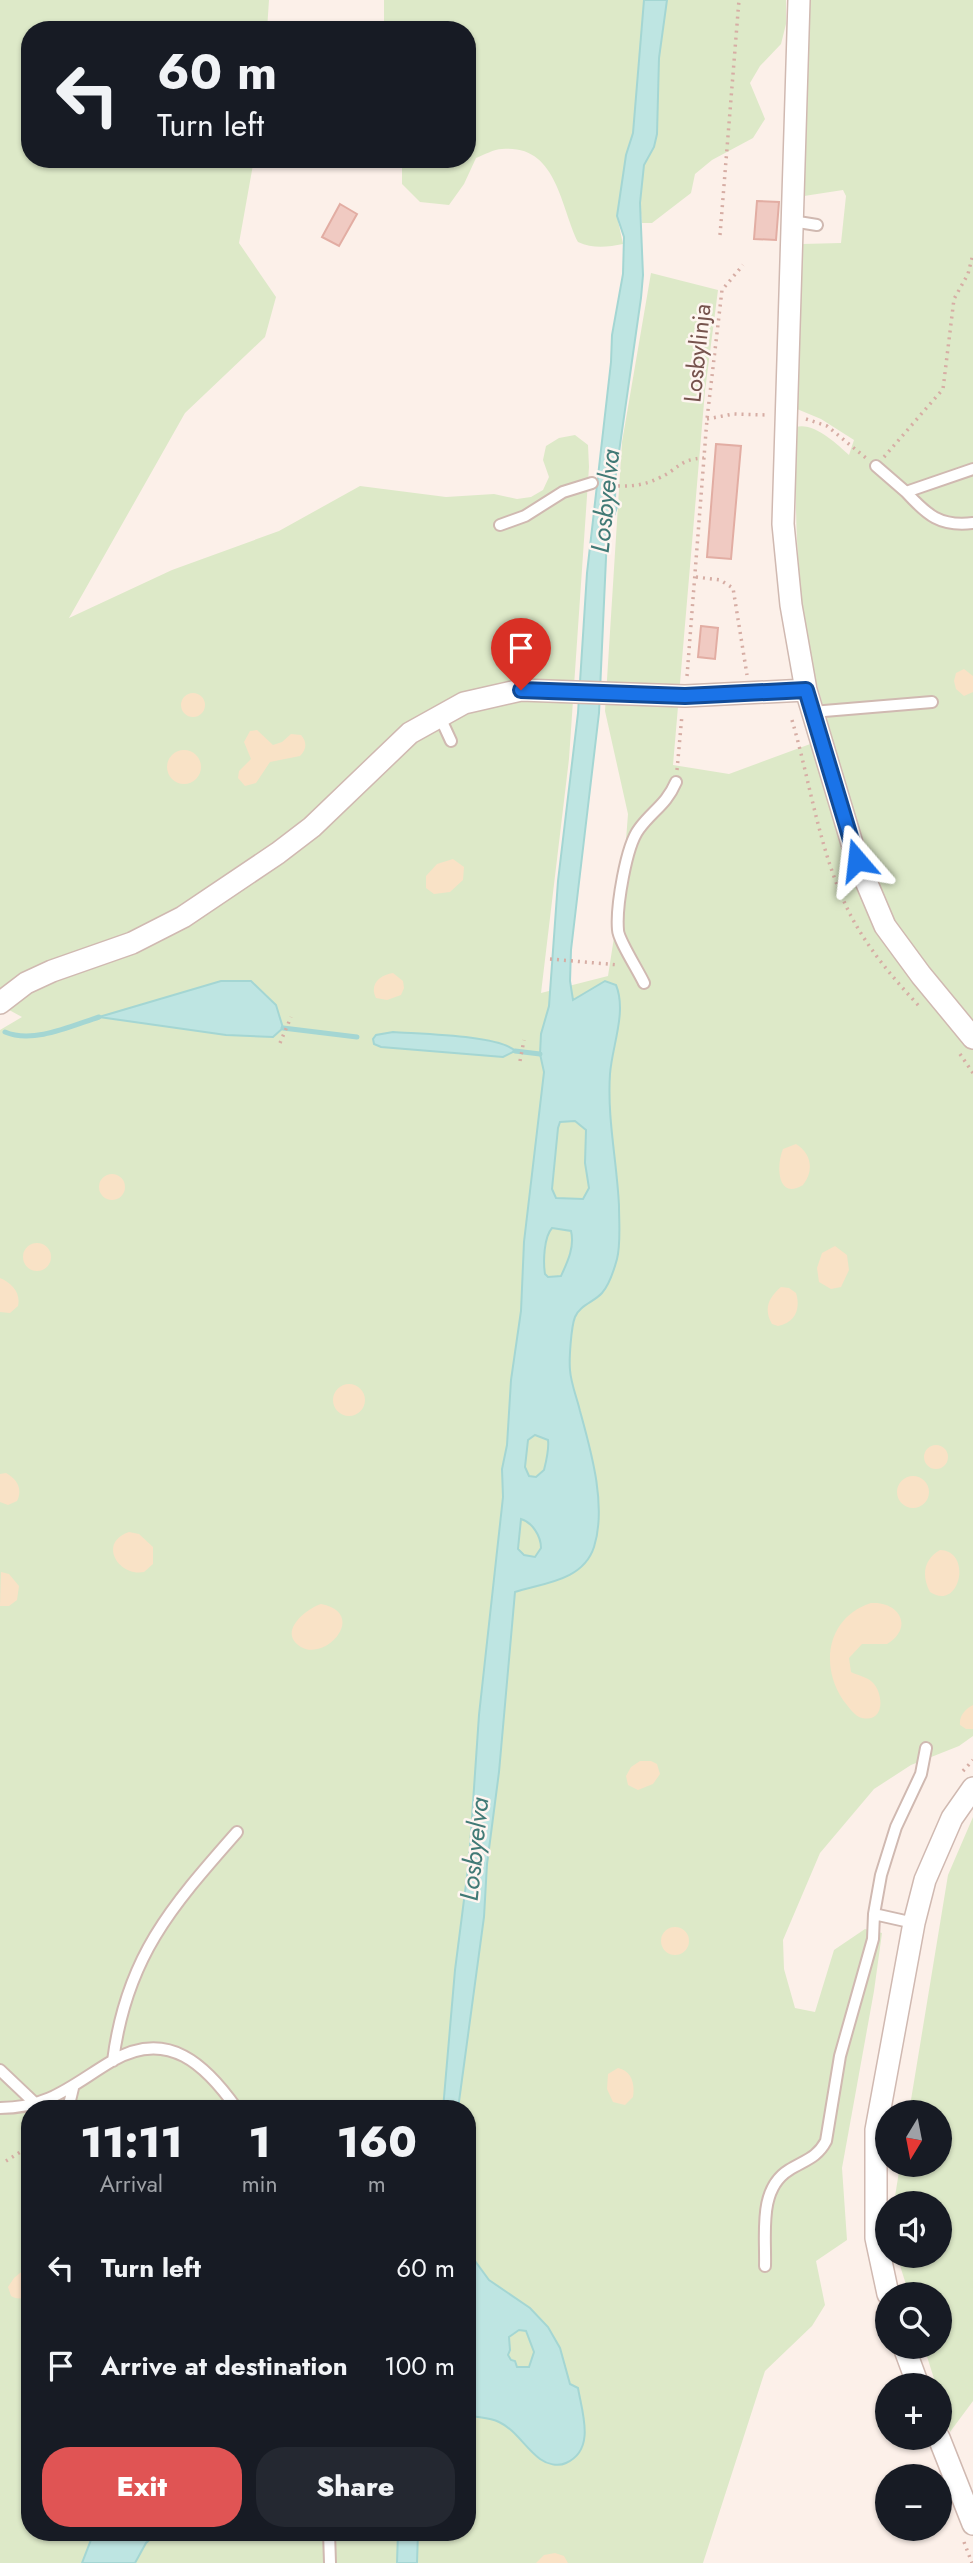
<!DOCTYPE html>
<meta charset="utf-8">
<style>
body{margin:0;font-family:Jost,sans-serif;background:#242831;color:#f1f3f6;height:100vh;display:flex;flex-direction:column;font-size:26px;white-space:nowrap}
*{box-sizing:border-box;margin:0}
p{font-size:23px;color:#9ea1a6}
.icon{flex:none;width:38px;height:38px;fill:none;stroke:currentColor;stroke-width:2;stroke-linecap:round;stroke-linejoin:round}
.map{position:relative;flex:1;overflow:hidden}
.details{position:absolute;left:21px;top:2100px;width:455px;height:441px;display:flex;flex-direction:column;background:#171b24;border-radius:28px;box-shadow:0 2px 5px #0004}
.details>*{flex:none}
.hud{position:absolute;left:21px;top:21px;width:455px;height:147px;border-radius:28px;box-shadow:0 2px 5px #0004;background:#171b24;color:#f1f3f6;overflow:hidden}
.needle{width:46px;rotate:190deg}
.fabs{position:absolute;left:875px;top:2100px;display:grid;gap:14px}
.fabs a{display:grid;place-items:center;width:77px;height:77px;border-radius:50%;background:#171b24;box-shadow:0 2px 5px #0004;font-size:35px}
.pin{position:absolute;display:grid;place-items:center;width:60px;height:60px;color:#fff;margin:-72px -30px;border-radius:50% 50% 50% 0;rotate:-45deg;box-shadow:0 0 7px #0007}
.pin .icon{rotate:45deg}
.me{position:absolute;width:77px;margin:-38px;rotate:343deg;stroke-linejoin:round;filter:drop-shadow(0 0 5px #0008)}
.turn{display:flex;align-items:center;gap:24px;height:147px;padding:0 21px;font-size:32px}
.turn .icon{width:91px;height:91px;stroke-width:2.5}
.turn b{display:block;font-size:49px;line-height:60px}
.eta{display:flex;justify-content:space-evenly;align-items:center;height:119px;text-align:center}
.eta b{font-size:42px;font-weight:800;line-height:49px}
.action{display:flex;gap:14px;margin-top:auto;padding:14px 21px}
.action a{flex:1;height:80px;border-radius:28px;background:#e05454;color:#fff;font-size:28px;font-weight:800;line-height:80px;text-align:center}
.action a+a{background:#242831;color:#f1f3f6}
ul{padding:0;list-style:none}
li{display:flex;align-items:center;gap:21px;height:98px;padding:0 21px}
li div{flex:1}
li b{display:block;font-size:26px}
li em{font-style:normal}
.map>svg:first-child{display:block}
.green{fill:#dde9c8;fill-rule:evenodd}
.sand{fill:#f9e2c6}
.water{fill:#bee5e2;stroke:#a4d6d3;stroke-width:2;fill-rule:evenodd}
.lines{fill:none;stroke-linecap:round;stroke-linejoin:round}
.stream{stroke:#a4d6d3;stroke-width:5}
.building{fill:#f0cac2;stroke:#e2ada3;stroke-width:2}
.lane-casing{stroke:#d0b9b1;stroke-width:14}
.street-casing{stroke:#d0b9b1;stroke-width:24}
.path{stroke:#d6ada4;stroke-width:3.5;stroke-dasharray:2 5;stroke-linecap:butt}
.lane{stroke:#fff;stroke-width:10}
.street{stroke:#fff;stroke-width:21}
.route-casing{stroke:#114b97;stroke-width:18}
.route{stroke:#1a73e8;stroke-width:12}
.labels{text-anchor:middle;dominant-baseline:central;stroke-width:5;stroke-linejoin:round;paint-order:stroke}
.street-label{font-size:24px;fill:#76534d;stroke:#fef5f0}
.water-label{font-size:26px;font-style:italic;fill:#417a76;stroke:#fef5f0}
</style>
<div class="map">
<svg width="973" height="2563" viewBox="0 0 973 2563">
<rect width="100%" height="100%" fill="#fcf0e9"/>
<!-- green -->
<path class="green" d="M0 0H269L267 30H30V159H254L239 243 276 297 265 337 185 413 69 618 172 570 279 531 360 486 446 497 494 494 517 499 531 497 543 490 549 477 543 460 546 446 559 438 575 435 588 445 589 467 569 759 541 993 608 976 623 879 628 814 605 711 622 442 651 273 718 290 705 391 673 765 729 774 832 736C825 711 816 685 811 658 795 581 795 505 796 427 814 422 837 444 849 455L854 440 821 419 797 409 796 403 802 244 841 243 846 196 843 190 804 196 802 193 806 0H973V1736L959 1746 911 1765 874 1789 820 1853 783 1940 784 1969 795 2008 815 2012 834 1950 865 1929 882 1933 874 1991 842 2168 847 2240 816 2261 825 2305 812 2326 765 2371 703 2563H0V1030L22 1017 0 1005ZM30 2109H467V2532H30Z
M384 0H644L633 133 626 155 617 216 623 244C608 247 593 249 578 242 560 206 557 144 502 149 494 149 484 155 476 158L464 184 449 205 420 202 402 184V159H467V30H384Z
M667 0H786V24L781 44 760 66 750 83 765 119 753 138 712 160 695 174 691 193 652 223H642L640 203 644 165 654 147 657 134 659 58Z
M973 1817V2401L950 2432 940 2398V2385H936L924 2347H940V2294H909L897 2256H940V2203H894L900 2165H940V2112H909L948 1875Z"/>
<!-- sand -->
<path class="sand" d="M964 669 973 676V692L964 696 956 689 954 681 956 673Z
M181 705a12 12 0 1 1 24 0a12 12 0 1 1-24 0Z
M257 730 273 745 282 742 291 734 301 735C307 742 307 749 300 756L270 762 256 783 245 786 238 778 239 771 251 759 244 742 250 731Z
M167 767a17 17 0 1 1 34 0a17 17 0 1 1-34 0Z
M453 859 464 867 463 880 450 892 434 894 426 888V876L437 864Z
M393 973 403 981 404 988 401 995 387 1000 376 998C369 984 380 975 393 973Z
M796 1144C812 1154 814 1171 803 1185 777 1201 776 1165 783 1149Z
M99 1187a13 13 0 1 1 26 0a13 13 0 1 1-26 0Z
M23 1257a14 14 0 1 1 28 0a14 14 0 1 1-28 0Z
M835 1246 847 1255 849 1270 841 1287 831 1289 819 1282 817 1268 822 1253Z
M0 1278C12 1283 21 1293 18 1306L10 1313 0 1312Z
M781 1287 789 1288 796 1293C801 1309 795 1323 778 1326L772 1324C763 1309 769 1297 781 1287Z
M333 1400a16 16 0 1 1 32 0a16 16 0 1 1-32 0Z
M924 1457a12 12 0 1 1 24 0a12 12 0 1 1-24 0Z
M6 1473C17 1479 23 1489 17 1501L8 1505 0 1502V1474Z
M897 1492a16 16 0 1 1 32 0a16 16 0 1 1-32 0Z
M129 1532 139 1534 153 1547V1564L144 1572C119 1577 97 1543 129 1532Z
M940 1550C973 1551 960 1612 930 1592 921 1575 924 1559 940 1550Z
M1 1572 9 1574 19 1586 17 1600 9 1606H0Z
M871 1603C900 1601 914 1628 887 1644H862L849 1658 851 1672C859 1676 869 1677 874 1684 884 1696 884 1723 862 1718 854 1716 848 1706 843 1700 819 1664 828 1617 871 1603Z
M321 1604C368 1613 327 1662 301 1647 277 1633 305 1609 321 1604Z
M973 1705V1729H966L960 1725C959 1716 965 1709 973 1705Z
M640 1761H651L657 1764 660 1774 653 1784 638 1790 628 1785 626 1776 631 1767Z
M661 1941a14 14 0 1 1 28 0a14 14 0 1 1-28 0Z
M618 2068C632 2071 635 2084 633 2097L625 2105 613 2102 607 2089 608 2074Z
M26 2268H30V2294C24 2299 17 2300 11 2296L8 2287 14 2278Z
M555 2553 564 2556 568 2563H536L544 2555Z"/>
<!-- water -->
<path class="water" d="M644 0H667L659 58 657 134 654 147 644 165 640 203 643 275 641 298 616 473 615 498 617 507 607 536 599 713 571 950 570 981 573 1000 605 981 616 985C627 1012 612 1046 610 1074 607 1118 617 1162 619 1206 619 1223 621 1243 617 1259 614 1270 610 1284 602 1293 594 1302 580 1305 575 1317 571 1327 569 1360 570 1370 571 1384 577 1398 580 1411 591 1451 607 1506 594 1547 583 1581 543 1583 515 1592L499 1772 487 1864 484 1917 458 2109H443L455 1970 469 1861 479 1715 503 1497 502 1469 507 1445 511 1380 521 1311 524 1242 544 1072 540 1054 541 1034 549 1006 558 881 578 713 587 573 611 362 612 335 623 274 624 237 617 216 626 155 633 133ZM575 1121 586 1130 585 1163 589 1188 583 1199 556 1198 552 1189 558 1128 560 1122ZM552 1228 571 1231C575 1247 567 1263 561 1276L548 1277 545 1274C543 1261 544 1237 552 1228ZM535 1435 548 1440C549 1447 546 1462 544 1470L536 1477 529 1476 525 1467 528 1440ZM521 1519C532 1522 541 1536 541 1548L535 1557 524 1555 518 1549Z
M221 981H251L276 1005 283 1028 273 1037 226 1035 99 1017Z
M393 1032C417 1034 500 1035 515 1051L503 1057 381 1047 374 1044 373 1039 376 1035Z
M467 2250 489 2280 530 2308 548 2327 560 2348 570 2384 578 2388C582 2412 596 2450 566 2463 558 2467 547 2464 540 2459 525 2448 516 2430 499 2422 489 2417 478 2418 467 2415ZM519 2330 526 2331 534 2352 529 2367H517L515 2361 511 2360 508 2355 510 2350 509 2337Z
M94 2532H158L146 2543 135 2563H82Z
M398 2532H418L417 2563H397Z"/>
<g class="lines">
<!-- stream -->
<path class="stream" d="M283 1028 357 1037
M5 1032C33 1044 71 1026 99 1017
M515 1051 540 1054"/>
</g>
<!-- building -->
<path class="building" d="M757 201 779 202 776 240 754 239Z
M340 204 357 214 339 246 322 237Z
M716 444 741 446 731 559 707 557Z
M701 626 718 628 715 659 698 657Z"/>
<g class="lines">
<defs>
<path id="lane" d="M792 221 817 225
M876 466 906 492 973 469
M906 492C927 515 940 527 973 523
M500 525 525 516 563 492 592 483
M812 712 932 702
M439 715 451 741
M644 983C639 972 618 939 618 930 616 907 626 846 639 829 653 810 666 805 676 782
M874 1914 914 1923
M113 2061C126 1958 171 1907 237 1832
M0 2070 39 2107
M0 2108C50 2108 73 2084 112 2061 168 2028 206 2065 237 2109
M68 2109 73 2088
M765 2266C766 2234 758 2189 789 2170 805 2160 817 2158 826 2141L840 2056 873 1939 874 1914 881 1875 896 1827 921 1774 926 1748
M329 2532 330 2563"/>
<path id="street" d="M799 0 783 524 791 605 806 690 857 860 885 926 921 975 973 1038
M0 1003 26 983 52 971 132 943 183 917 278 853 312 827 410 733 464 703 521 690 685 696 806 690
M888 2294 876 2238V2130L914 1923 925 1880 952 1818 973 1788
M904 2347 918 2385
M939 2438 973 2524"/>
</defs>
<!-- lane casing -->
<use href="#lane" class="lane-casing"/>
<!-- street casing -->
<use href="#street" class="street-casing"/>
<!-- path -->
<path class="path" d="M720 235 739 0
M707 419 733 414 768 415
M806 419 827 426 866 458
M884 457 943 389 954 299 968 274 973 254
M604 485C623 487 641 487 659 478 679 469 679 459 704 458
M696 577 720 580 733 588 747 675
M687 676 707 419 722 290 743 265
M792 720C811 785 820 856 851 916 869 950 893 978 919 1006
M677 770 682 715
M550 959 619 965
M280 1043 291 1017
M960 1054 973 1073
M520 1061 524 1040
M963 1771 973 1760
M6 2161 30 2146
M877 2311 887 2340
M964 2542 972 2563"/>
<!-- lane -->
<use href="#lane" class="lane"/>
<!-- street -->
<use href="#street" class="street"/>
</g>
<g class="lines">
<defs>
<path id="route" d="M521 690 685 696 806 690 857 860"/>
</defs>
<!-- route casing -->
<use href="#route" class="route-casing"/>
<!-- route -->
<use href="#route" class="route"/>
</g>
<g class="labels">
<!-- street labels -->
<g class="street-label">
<text transform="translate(697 353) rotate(-84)">Losbylinja</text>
</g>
<!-- water labels -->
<g class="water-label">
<text transform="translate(605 501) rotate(-84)">Losbyelva</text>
<text transform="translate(474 1849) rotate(-84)">Losbyelva</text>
</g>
</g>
</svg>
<div class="fabs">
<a><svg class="needle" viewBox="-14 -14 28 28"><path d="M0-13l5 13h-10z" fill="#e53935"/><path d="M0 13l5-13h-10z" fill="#9ea1a6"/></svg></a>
<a><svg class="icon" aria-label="sound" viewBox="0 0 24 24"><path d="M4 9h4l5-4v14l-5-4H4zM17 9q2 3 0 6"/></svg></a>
<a><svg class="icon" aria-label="search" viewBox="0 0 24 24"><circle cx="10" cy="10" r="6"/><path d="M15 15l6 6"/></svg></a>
<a>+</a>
<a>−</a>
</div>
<div class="pin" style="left:521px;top:690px;background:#d93025"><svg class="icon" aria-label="arrive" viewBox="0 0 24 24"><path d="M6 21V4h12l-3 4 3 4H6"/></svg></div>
<svg class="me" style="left:857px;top:860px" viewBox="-20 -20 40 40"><path d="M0-17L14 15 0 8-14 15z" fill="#1a73e8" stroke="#fff" stroke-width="4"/></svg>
<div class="hud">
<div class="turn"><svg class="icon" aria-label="left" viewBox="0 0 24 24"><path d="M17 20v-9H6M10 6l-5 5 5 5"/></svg><div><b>60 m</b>Turn left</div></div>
</div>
<section class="details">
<div class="eta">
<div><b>11:11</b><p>Arrival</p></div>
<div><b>1</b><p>min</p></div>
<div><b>160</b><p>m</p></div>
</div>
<ul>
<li><svg class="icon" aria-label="left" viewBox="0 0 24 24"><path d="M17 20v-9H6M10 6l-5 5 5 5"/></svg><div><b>Turn left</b></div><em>60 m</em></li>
<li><svg class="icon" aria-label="arrive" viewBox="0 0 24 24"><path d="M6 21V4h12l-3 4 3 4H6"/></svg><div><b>Arrive at destination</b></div><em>100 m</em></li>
</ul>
<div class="action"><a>Exit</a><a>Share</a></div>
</section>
</div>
